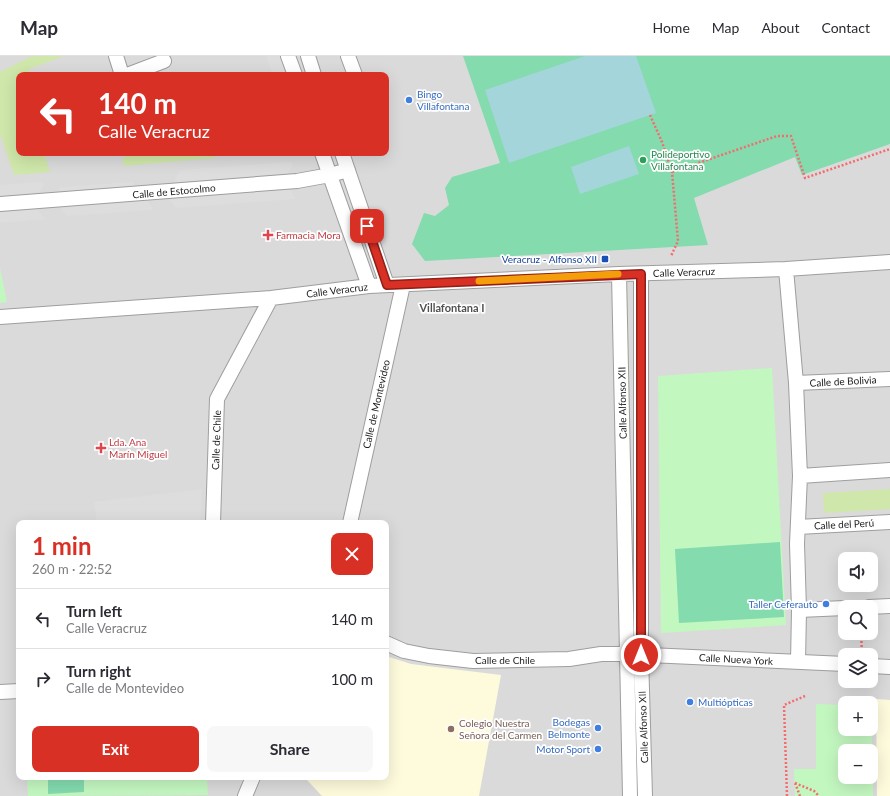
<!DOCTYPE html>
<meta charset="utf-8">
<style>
body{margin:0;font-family:Lato,sans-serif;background:#f7f7f7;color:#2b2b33;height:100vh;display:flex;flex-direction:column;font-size:15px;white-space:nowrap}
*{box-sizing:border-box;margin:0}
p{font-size:13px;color:#7c7c81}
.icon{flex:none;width:22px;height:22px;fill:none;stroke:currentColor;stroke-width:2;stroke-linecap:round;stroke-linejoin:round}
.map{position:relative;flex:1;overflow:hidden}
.sheet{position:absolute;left:16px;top:464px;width:373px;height:260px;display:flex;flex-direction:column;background:#fff;border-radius:8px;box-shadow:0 4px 16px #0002}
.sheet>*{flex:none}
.top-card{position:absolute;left:16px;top:16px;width:373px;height:84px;border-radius:8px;box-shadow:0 4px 16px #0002;background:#d93025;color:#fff;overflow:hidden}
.buttons{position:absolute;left:838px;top:496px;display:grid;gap:8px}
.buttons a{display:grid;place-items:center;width:40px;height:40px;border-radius:8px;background:#fff;box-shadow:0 4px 16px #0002;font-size:20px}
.pin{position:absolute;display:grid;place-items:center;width:34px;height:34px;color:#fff;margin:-17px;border-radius:8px;box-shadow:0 2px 6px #0006}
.me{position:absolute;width:44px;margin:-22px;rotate:0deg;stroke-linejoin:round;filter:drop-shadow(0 0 3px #0008)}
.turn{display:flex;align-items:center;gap:14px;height:84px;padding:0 16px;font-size:18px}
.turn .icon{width:52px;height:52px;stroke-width:2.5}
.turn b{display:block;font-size:28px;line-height:34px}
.round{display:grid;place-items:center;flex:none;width:42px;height:42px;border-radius:8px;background:#f7f7f7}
.headline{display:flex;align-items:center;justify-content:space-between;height:68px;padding:0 16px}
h1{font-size:24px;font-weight:700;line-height:30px;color:#d93025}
.primary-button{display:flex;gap:8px;margin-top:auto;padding:8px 16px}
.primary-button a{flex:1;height:46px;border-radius:8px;background:#d93025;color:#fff;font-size:16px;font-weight:700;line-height:46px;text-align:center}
.primary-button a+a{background:#f7f7f7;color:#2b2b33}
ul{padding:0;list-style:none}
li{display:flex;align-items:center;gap:12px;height:60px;padding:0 16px;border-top:1px solid #e1e1e2}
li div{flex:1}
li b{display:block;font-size:15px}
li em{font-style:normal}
header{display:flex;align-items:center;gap:24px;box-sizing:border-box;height:56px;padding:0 20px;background:#fff;border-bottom:1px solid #e1e1e2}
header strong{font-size:19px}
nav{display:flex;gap:22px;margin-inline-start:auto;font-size:14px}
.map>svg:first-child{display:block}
.residential{fill:#dbdada;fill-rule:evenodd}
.education{fill:#fefadc}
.grass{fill:#cfe7aa}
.park{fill:#c3f7c0;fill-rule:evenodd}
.pitch{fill:#83dbae}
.parking{fill:#ddd}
.water{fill:#a4d5da}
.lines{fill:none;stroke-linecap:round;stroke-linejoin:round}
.minor-casing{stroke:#9e9e9e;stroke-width:16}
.path{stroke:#f56c6f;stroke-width:2.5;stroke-dasharray:2 2;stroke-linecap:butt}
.minor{stroke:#fff;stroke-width:14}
.route-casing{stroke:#8d1f18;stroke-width:10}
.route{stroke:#d93025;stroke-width:7}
.slow{stroke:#f59e0b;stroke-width:7}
.shop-dot{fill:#3f7fe0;stroke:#fff;stroke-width:1.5}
.leisure-dot{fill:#2e9e5b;stroke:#fff;stroke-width:1.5}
.health-dot{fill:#e0444e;stroke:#fff;stroke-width:1.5}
.transit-dot{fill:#1a4fb4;stroke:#fff;stroke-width:1.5}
.education-dot{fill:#8d6e63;stroke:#fff;stroke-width:1.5}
.labels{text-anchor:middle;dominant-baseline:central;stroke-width:3.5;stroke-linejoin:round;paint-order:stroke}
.shop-label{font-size:10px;fill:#366cbe;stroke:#fff;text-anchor:end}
.leisure-label{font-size:10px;fill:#27864d;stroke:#fff;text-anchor:start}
.street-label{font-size:10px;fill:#1d1d1d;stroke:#fff}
.health-label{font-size:10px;fill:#be3a42;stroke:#fff;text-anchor:start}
.transit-label{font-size:10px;fill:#164399;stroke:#fff;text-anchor:end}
.education-label{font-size:10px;fill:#785e54;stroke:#fff;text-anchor:start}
.neighbourhood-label{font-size:11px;font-weight:bold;fill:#505050;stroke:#fff}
</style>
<header>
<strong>Map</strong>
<nav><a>Home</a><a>Map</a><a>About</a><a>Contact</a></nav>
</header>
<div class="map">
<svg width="890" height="740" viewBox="0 0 890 740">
<rect width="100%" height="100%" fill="#eee9e3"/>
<!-- residential -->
<path class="residential" d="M0 0H890V740H0ZM19 19H386V97H19ZM19 467H386V721H19ZM845 503H871V529H845ZM845 551H871V577H845ZM845 599H871V625H845ZM845 647H871V673H845ZM845 695H871V721H845Z"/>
<!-- education -->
<path class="education" d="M386 600 411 608 501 619 479 740H322L307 724 306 721H386Z
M876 643 890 644V740H877Z"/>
<!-- grass -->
<path class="grass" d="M32 0H64L29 13 30 19H19V97H44L50 116 14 119 0 78V16Z
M137 97H213L215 102 124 110 122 102Z
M890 433V453L824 457 823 437Z"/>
<!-- park -->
<path class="park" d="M0 212 7 246 0 247Z
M772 312 786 569 661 577 658 320Z
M816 648 845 649V673H871V650L873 740H795L794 713H816ZM845 695H871V721H845Z
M27 721H207L208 739 28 740Z"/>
<!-- pitch -->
<path class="pitch" d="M463 0H890V88L802 119 795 101 694 142 708 189 425 205 412 188 424 157 435 160 449 149 445 132 452 121 500 107Z
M780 486 784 561 679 567 675 493Z
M48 721H84V736L48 738Z"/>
<!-- parking -->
<path class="parking" d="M266 0H280L286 19H273Z
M290 106 293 108 288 117 174 127 180 114Z
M41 126 44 128 40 136 0 140V129Z
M133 126 135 130 58 136 60 131Z
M290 132 295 143 176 152 168 141Z
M147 144 153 153 151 154 67 160 60 151Z
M36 152 45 163 0 167V155Z
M202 433 200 467H97L94 446Z"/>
<!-- water -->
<path class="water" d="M585 0H636L656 57 509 107 485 34Z
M629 90 639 118 580 138 571 111Z"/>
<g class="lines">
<defs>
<path id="minor" d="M116 0 122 19
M288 0 295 19
M308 0 314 19
M348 0 355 19
M127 19 164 5
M322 97 369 230
M342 97 387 229
M0 148 297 125 330 119 348 114
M786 213 796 327 800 420 797 488 799 554 798 606
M619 218 630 740
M641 218V599L645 740
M0 261 271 242 369 230 619 218 786 213 890 206
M796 327 890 323
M800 420 890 414
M213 467 217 343 271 242
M350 467 403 229
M798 471 890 466
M869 551 890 550
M799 554 845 552
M386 587 404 595 429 600 473 605 569 603 601 598H627L845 608
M871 610 890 611
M0 636 19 635
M245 740 253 721"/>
</defs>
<!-- minor casing -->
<use href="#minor" class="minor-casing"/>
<!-- path -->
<path class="path" d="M650 59 662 86 672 116 678 185 671 200
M672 116 777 80H791L805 122 890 93
M861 577 862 598
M795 727 814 735 819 740
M795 727 800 740
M787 740 784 649 805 640"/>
<!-- minor -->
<use href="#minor" class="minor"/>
</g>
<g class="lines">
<defs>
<path id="route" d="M367 170 387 229 641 218V599"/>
</defs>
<!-- route casing -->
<use href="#route" class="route-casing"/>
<!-- route -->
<use href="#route" class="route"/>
<!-- slow -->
<path class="slow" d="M479 225 618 218"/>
</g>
<!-- markers -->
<g class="shop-dot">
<circle cx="409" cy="44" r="4"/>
<circle cx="826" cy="548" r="4"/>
<circle cx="690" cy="646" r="4"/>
<circle cx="598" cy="672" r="4"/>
<circle cx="598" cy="693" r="4"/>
</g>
<circle class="leisure-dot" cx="643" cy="104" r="4"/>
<g class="health-dot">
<path d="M266 173h4v4h4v4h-4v4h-4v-4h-4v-4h4z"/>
<path d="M99 386h4v4h4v4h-4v4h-4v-4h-4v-4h4z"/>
</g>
<rect class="transit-dot" x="601" y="199" width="8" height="8" rx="2"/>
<circle class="education-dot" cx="451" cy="673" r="4"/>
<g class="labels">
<!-- shop labels -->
<g class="shop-label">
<text x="417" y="38" text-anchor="start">Bingo<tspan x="417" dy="12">Villafontana</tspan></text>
<text x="818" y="548">Taller Ceferauto</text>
<text x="698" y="646" text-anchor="start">Multiópticas</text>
<text x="590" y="666">Bodegas<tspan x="590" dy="12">Belmonte</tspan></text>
<text x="590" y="693">Motor Sport</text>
</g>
<!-- leisure labels -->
<g class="leisure-label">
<text x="651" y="98">Polideportivo<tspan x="651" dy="12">Villafontana</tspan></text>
</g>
<!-- street labels -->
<g class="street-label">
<text transform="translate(174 135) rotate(-5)">Calle de Estocolmo</text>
<text transform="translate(684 216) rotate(-2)">Calle Veracruz</text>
<text transform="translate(337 234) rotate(-7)">Calle Veracruz</text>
<text transform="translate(843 325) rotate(-3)">Calle de Bolivia</text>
<text transform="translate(622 347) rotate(-91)">Calle Alfonso XII</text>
<text transform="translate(376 348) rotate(-77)">Calle de Montevideo</text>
<text transform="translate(216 384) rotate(-88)">Calle de Chile</text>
<text transform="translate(844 468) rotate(-3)">Calle del Perú</text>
<text transform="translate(736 603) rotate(3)">Calle Nueva York</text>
<text x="505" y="604">Calle de Chile</text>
<text transform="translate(643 671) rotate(-92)">Calle Alfonso XII</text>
</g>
<!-- health labels -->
<g class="health-label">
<text x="276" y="179">Farmacia Mora</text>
<text x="109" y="386">Lda. Ana<tspan x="109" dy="12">Marín Miguel</tspan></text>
</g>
<!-- transit labels -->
<g class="transit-label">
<text x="597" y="203">Veracruz - Alfonso XII</text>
</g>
<!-- education labels -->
<g class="education-label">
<text x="459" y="667">Colegio Nuestra<tspan x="459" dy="12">Señora del Carmen</tspan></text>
</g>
<!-- neighbourhood labels -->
<g class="neighbourhood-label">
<text x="452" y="251">Villafontana I</text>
</g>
</g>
</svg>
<div class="buttons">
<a><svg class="icon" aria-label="sound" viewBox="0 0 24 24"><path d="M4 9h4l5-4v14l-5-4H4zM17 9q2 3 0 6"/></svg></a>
<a><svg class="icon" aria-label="search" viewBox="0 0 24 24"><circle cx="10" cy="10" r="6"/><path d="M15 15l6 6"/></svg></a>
<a><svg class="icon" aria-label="layers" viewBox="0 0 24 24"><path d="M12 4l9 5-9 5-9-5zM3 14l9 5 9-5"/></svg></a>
<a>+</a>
<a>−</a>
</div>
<div class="pin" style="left:367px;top:170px;background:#d93025"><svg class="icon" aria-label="arrive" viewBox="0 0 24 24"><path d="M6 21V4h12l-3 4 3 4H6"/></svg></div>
<svg class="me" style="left:641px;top:599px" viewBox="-20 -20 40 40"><circle r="17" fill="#d93025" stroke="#fff" stroke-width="3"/><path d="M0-11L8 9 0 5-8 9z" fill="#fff"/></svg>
<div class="top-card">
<div class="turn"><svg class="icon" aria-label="left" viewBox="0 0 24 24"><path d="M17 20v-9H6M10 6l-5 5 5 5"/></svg><div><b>140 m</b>Calle Veracruz</div></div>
</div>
<section class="sheet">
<div class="headline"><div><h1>1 min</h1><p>260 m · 22:52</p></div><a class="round" style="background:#d93025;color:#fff"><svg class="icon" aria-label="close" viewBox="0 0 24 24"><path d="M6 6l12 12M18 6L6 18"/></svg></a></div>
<ul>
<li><svg class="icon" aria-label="left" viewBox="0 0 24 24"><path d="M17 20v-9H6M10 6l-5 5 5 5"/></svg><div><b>Turn left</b><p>Calle Veracruz</p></div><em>140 m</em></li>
<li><svg class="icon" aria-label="right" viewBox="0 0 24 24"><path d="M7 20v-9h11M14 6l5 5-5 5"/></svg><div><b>Turn right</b><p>Calle de Montevideo</p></div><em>100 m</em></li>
</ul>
<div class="primary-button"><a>Exit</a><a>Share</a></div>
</section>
</div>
